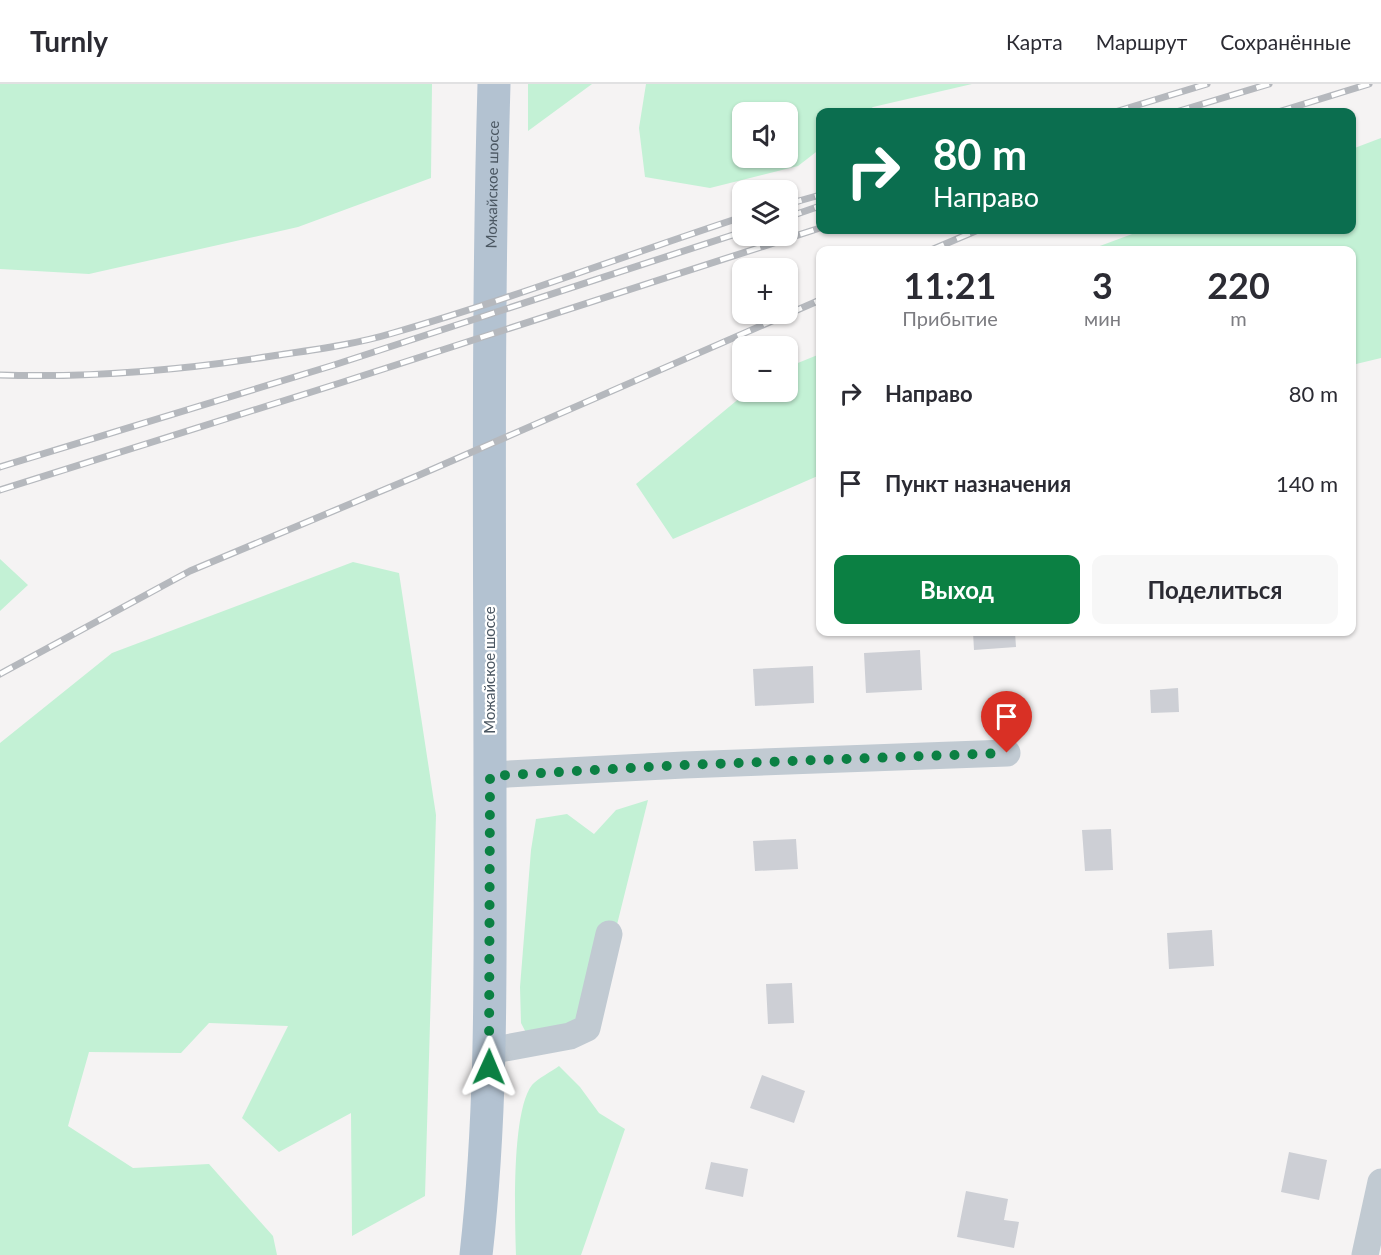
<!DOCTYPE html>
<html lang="ru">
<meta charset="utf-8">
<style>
body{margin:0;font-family:Lato,sans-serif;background:#f7f7f7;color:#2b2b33;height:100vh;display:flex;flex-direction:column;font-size:22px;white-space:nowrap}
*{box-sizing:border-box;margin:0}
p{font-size:20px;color:#7c7c81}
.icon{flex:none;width:33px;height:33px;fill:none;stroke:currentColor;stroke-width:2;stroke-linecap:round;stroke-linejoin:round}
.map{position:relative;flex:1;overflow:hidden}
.side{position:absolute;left:816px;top:162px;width:540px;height:390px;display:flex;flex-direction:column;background:#fff;border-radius:12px;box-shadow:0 2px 4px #0004}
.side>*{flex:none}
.hud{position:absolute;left:816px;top:24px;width:540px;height:126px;border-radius:12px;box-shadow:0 2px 4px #0004;background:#0b6e4f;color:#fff;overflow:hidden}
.fabs{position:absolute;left:732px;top:18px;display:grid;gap:12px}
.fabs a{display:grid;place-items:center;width:66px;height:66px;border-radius:12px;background:#fff;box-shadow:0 2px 4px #0004;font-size:30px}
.pin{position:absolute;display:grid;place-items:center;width:51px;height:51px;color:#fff;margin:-62px -26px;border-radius:50% 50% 50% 0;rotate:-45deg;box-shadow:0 0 6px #0007}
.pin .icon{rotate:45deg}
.me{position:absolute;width:66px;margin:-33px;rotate:1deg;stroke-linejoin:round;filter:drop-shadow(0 0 4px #0008)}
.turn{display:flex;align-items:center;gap:21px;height:126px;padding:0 18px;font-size:27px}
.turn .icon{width:78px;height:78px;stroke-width:2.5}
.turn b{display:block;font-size:42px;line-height:51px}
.eta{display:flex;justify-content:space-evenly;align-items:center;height:102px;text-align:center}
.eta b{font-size:36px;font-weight:700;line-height:42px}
.primary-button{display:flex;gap:12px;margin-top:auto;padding:12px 18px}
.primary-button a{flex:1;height:69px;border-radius:12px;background:#0b8043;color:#fff;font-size:24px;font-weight:700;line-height:69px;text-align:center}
.primary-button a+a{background:#f7f7f7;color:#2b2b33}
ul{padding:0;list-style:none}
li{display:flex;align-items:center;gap:18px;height:90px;padding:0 18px}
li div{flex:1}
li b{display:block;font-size:22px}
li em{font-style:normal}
header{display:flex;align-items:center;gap:36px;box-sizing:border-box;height:84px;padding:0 30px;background:#fff;border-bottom:2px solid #e1e1e2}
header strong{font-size:28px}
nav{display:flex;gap:33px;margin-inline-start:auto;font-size:21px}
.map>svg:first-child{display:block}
.green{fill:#c3f1d5;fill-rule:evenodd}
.building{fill:#cdcfd5}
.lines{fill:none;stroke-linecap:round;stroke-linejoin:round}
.minor{stroke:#c1cad2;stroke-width:27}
.major{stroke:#b3c2d1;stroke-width:33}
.rail-casing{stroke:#b5b8bd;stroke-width:7}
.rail{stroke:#fff;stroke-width:4.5;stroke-dasharray:14;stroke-linecap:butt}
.route{stroke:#0b8043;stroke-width:10;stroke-dasharray:0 18}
.labels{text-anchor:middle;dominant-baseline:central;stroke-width:4.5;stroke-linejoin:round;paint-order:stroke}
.street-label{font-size:15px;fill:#4a5661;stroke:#fff}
</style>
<header>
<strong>Turnly</strong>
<nav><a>Карта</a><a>Маршрут</a><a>Сохранённые</a></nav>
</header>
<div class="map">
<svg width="1381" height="1171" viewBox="0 0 1381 1171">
<rect width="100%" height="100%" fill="#f5f3f3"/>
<!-- green -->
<path class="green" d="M0 0H432L431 94 298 143 89 190 0 185Z
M528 0H592L528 47Z
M646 0H972L873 23 866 28H820V65L798 82 710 104 645 93 639 44ZM788 28V74H742V28Z
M1381 54V274L1352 281V166H1089L1143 146H1352V65Z
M820 270V391L673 455 636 400 747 308H788V283Z
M0 475 28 501 0 527Z
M353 478 399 489 436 731 425 1112 352 1152 351 1029 279 1068 242 1034 288 942 209 939 181 969 89 968 68 1042 133 1084 209 1080 273 1152 277 1171H0V659L112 569Z
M648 716 596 925 535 966 521 939 520 903 531 766 536 735 567 730 594 750 616 726Z
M559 982 580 1003 599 1029 625 1045 581 1171H516C515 1135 511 1028 532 1001 538 994 551 988 559 982Z"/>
<!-- building -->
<path class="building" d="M973 548H1015L1016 563 974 566Z
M920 566 922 606 866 609 864 569Z
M813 582 814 619 755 622 753 585Z
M1178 604 1179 628 1151 629 1150 606Z
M1111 745 1113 786 1085 787 1082 746Z
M796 755 798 785 755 787 753 757Z
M1212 846 1214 882 1169 885 1167 849Z
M792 899 794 939 768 940 766 900Z
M762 991 805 1007 794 1039 750 1024Z
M1289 1068 1327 1076 1319 1116 1281 1108Z
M711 1078 748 1085 743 1113 705 1105Z
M966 1107 1008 1115 1004 1136 1019 1138 1014 1164 957 1153Z"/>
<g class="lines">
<!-- minor -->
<path class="minor" d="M490 691 684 681 1007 669
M489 967 570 952 587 944 609 850
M1365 1171 1381 1098"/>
<!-- major -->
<path class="major" id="s1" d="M476 1171C493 1021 490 869 490 718 490 479 487 239 494 0"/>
<defs>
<path id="rail" d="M1115 28 1207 0
M1176 28 1269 0
M1278 28 1369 0
M788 120 820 111
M788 133 820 122
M931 166 978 146
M0 291C91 294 182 286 272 272 312 266 353 261 393 249 511 215 626 171 742 133
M0 383 334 281 742 148
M0 406 340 299 820 144
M0 590 190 487 417 392 820 216"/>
</defs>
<!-- rail casing -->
<use href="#rail" class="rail-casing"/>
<!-- rail -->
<use href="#rail" class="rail"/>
</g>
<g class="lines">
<!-- route -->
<path class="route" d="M489 983 490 692 684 681 1007 669"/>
</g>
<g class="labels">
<!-- street labels -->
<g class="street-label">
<text stroke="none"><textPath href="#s1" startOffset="1071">Можайское шоссе</textPath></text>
<text transform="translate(489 586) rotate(-90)">Можайское шоссе</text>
</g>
</g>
</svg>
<div class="fabs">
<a><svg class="icon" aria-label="sound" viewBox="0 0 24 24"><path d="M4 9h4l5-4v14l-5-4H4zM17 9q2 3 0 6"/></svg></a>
<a><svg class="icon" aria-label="layers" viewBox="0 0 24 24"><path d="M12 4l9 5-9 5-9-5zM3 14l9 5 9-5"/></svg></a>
<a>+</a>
<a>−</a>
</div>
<div class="pin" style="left:1007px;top:669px;background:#d93025"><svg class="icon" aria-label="arrive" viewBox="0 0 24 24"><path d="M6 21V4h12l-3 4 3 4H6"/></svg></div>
<svg class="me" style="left:489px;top:983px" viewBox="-20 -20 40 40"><path d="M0-17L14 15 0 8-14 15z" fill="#0b8043" stroke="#fff" stroke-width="4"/></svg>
<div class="hud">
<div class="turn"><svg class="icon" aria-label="right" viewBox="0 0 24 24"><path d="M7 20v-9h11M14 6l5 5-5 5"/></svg><div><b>80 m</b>Направо</div></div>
</div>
<section class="side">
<div class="eta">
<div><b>11:21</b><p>Прибытие</p></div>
<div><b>3</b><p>мин</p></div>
<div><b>220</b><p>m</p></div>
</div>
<ul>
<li><svg class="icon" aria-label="right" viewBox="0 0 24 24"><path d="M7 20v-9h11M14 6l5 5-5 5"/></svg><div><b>Направо</b></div><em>80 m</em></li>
<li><svg class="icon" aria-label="arrive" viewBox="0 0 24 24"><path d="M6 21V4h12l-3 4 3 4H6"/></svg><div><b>Пункт назначения</b></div><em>140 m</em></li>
</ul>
<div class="primary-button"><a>Выход</a><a>Поделиться</a></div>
</section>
</div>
